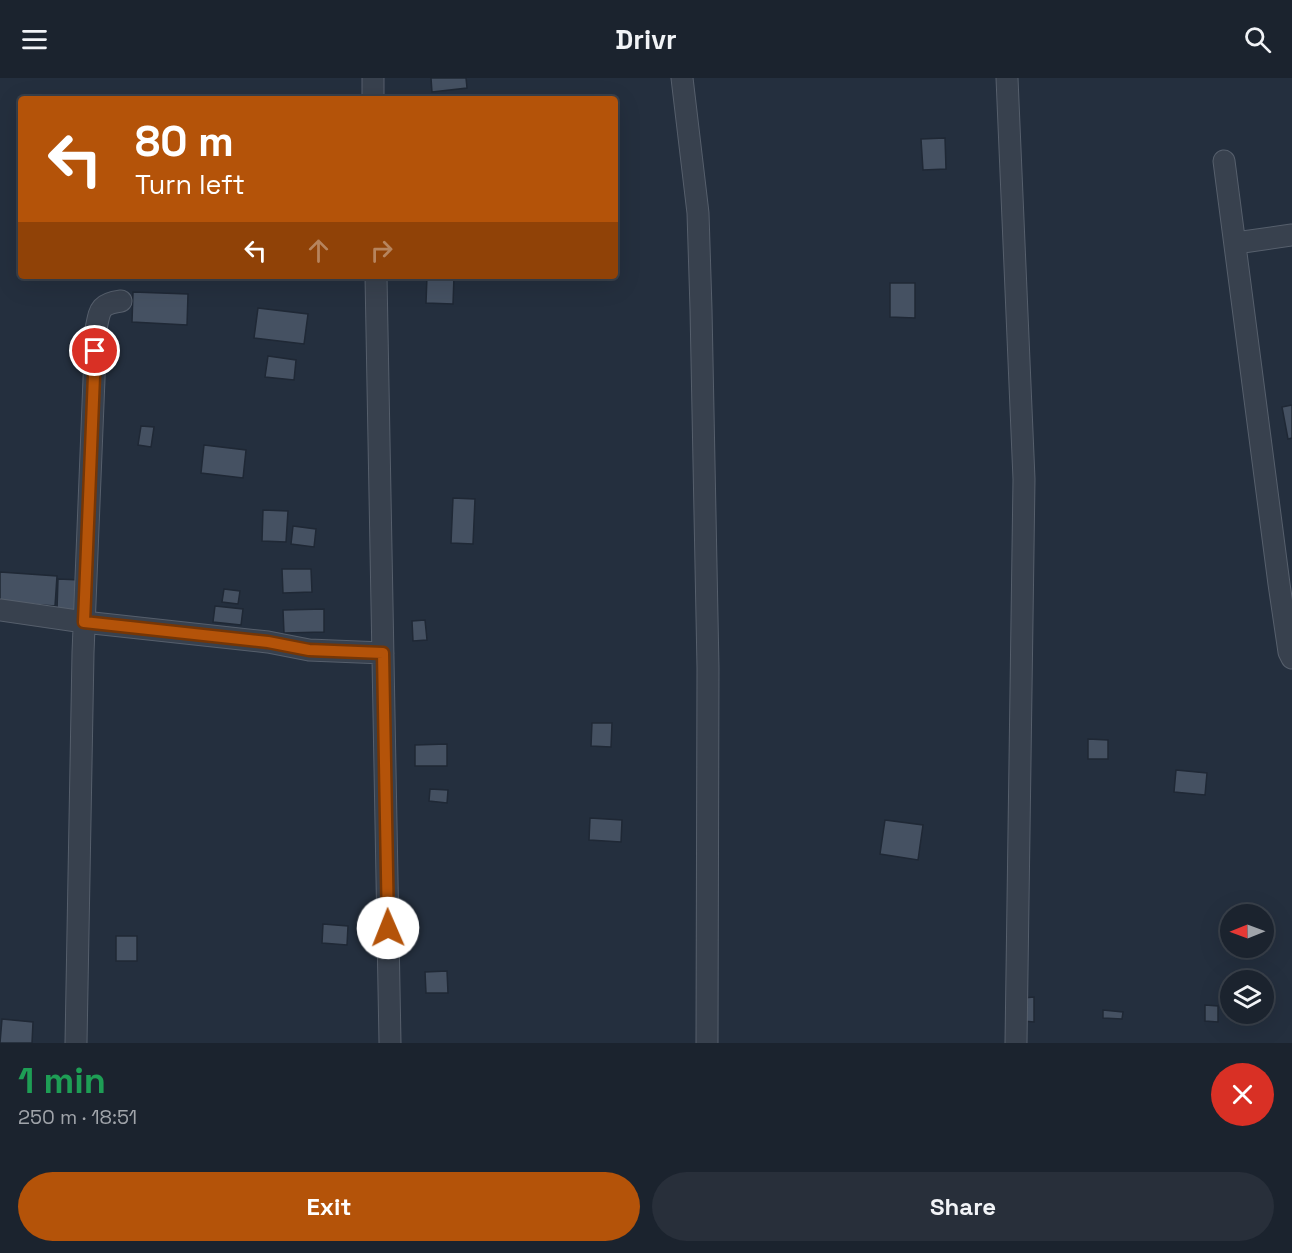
<!DOCTYPE html>
<meta charset="utf-8">
<style>
body{margin:0;font-family:"Space Grotesk",sans-serif;background:#282f3a;color:#f1f3f6;height:100vh;display:flex;flex-direction:column;font-size:22px;white-space:nowrap}
*{box-sizing:border-box;margin:0}
p{font-size:20px;color:#a0a4aa}
.icon{flex:none;width:33px;height:33px;fill:none;stroke:currentColor;stroke-width:2;stroke-linecap:round;stroke-linejoin:round}
.map{position:relative;height:965px;overflow:hidden}
.side{display:flex;flex-direction:column;background:#1b232e;flex:1}
.side>*{flex:none}
.guide{position:absolute;left:18px;top:18px;width:600px;height:183px;border-radius:6px;box-shadow:0 6px 24px #0002,0 0 0 2px #39404a;background:#b45309;color:#fff;overflow:hidden}
.needle{width:39px;rotate:269deg}
.tools{position:absolute;left:1220px;top:826px;display:grid;gap:12px}
.tools a{display:grid;place-items:center;width:54px;height:54px;border-radius:50%;background:#1b232e;box-shadow:0 6px 24px #0002,0 0 0 2px #39404a;font-size:30px}
.pin{position:absolute;display:grid;place-items:center;width:51px;height:51px;color:#fff;margin:-26px;border:3px solid #fff;border-radius:50%;box-shadow:0 2px 6px #0007}
.me{position:absolute;width:66px;margin:-33px;rotate:359deg;stroke-linejoin:round;filter:drop-shadow(0 0 4px #0008)}
.turn{display:flex;align-items:center;gap:21px;height:126px;padding:0 18px;font-size:27px}
.turn .icon{width:78px;height:78px;stroke-width:2.5}
.turn b{display:block;font-size:42px;line-height:51px}
.lanes{display:flex;align-items:center;height:57px;padding:0 18px;background:#0003;justify-content:center;gap:30px;direction:ltr}
.lanes .off{opacity:.35}
.round{display:grid;place-items:center;flex:none;width:63px;height:63px;border-radius:32px;background:#282f3a}
.summary{display:flex;align-items:center;justify-content:space-between;height:102px;padding:0 18px}
h1{font-size:36px;font-weight:700;line-height:45px;color:#1e9e55}
.primary-button{display:flex;gap:12px;margin-top:auto;padding:12px 18px}
.primary-button a{flex:1;height:69px;border-radius:36px;background:#b45309;color:#fff;font-size:24px;font-weight:700;line-height:69px;text-align:center}
.primary-button a+a{background:#282f3a;color:#f1f3f6}
header{display:flex;justify-content:space-between;align-items:center;height:78px;padding:0 18px;background:#1b232e;font-size:27px;font-weight:700}
.map>svg:first-child{display:block}
.building{fill:#455162;stroke:#1f2835;stroke-width:1.5}
.lines{fill:none;stroke-linecap:round;stroke-linejoin:round}
.minor-casing{stroke:#565f6c;stroke-width:23}
.minor{stroke:#38414e;stroke-width:21}
.route-casing{stroke:#753606;stroke-width:15}
.route{stroke:#b45309;stroke-width:10}
</style>
<header><svg class="icon" aria-label="menu" viewBox="0 0 24 24"><path d="M4 6h16M4 12h16M4 18h16"/></svg>Drivr<svg class="icon" aria-label="search" viewBox="0 0 24 24"><circle cx="10" cy="10" r="6"/><path d="M15 15l6 6"/></svg></header>
<div class="map">
<svg width="1292" height="965" viewBox="0 0 1292 965">
<rect width="100%" height="100%" fill="#242f3e"/>
<!-- building -->
<path class="building" d="M431 0H466L467 10 432 14Z
M945 60 946 91 923 92 921 61Z
M427 198H454L453 226 426 225Z
M890 205H915V240L890 239Z
M133 214 188 216 187 247 132 244Z
M258 230 308 236 304 266 254 260Z
M268 278 296 282 294 302 265 299Z
M1292 327V360L1288 361 1282 329Z
M141 348 154 349 151 369 138 367Z
M204 367 246 372 243 400 201 395Z
M453 420 475 421 473 466 451 465Z
M263 432 288 433 286 464 262 463Z
M293 448 316 451 314 469 291 466Z
M282 491H311L312 514 283 515Z
M0 494 57 498 55 528 0 524Z
M58 501 81 502 80 533 57 532Z
M224 511 240 513 238 526 222 524Z
M215 528 243 531 241 547 213 544Z
M324 531V554L284 555 283 532Z
M425 542 427 562 413 563 412 543Z
M592 645H612L611 669 591 668Z
M1088 661 1108 662V681H1088Z
M447 666V688H415V667Z
M1176 692 1207 695 1205 717 1174 714Z
M430 711 448 712 447 725 429 723Z
M590 740 622 742 621 764 589 762Z
M885 742 923 747 918 782 880 776Z
M323 846 348 848 347 867 322 865Z
M116 858H137V883H116Z
M447 893 448 915H426L425 894Z
M1034 919V944L1023 943V920Z
M1205 927 1218 928V944L1205 943Z
M1103 932 1123 934 1122 941 1103 940Z
M2 941 33 944 32 965H0Z"/>
<g class="lines">
<defs>
<path id="minor" d="M373 0V21
M682 0 698 135 701 231 708 590 707 965
M1007 0 1024 401 1016 965
M1224 83 1279 506 1289 574 1292 580
M1236 165 1292 157
M376 198 390 965
M0 532 84 544 268 564 309 572 383 575
M76 965 83 575 96 251C100 232 99 226 121 223"/>
</defs>
<!-- minor casing -->
<use href="#minor" class="minor-casing"/>
<!-- minor -->
<use href="#minor" class="minor"/>
</g>
<g class="lines">
<defs>
<path id="route" d="M95 273 84 544 268 564 309 572 383 575 388 850"/>
</defs>
<!-- route casing -->
<use href="#route" class="route-casing"/>
<!-- route -->
<use href="#route" class="route"/>
</g>
</svg>
<div class="tools">
<a><svg class="needle" viewBox="-14 -14 28 28"><path d="M0-13l5 13h-10z" fill="#e53935"/><path d="M0 13l5-13h-10z" fill="#a0a4aa"/></svg></a>
<a><svg class="icon" aria-label="layers" viewBox="0 0 24 24"><path d="M12 4l9 5-9 5-9-5zM3 14l9 5 9-5"/></svg></a>
</div>
<div class="pin" style="left:95px;top:273px;background:#d93025"><svg class="icon" aria-label="arrive" viewBox="0 0 24 24"><path d="M6 21V4h12l-3 4 3 4H6"/></svg></div>
<svg class="me" style="left:388px;top:850px" viewBox="-20 -20 40 40"><circle r="19" fill="#fff"/><path d="M0-13L10 11 0 6-10 11z" fill="#b45309"/></svg>
<div class="guide">
<div class="turn"><svg class="icon" aria-label="left" viewBox="0 0 24 24"><path d="M17 20v-9H6M10 6l-5 5 5 5"/></svg><div><b>80 m</b>Turn left</div></div>
<div class="lanes"><svg class="icon" aria-label="left" viewBox="0 0 24 24"><path d="M17 20v-9H6M10 6l-5 5 5 5"/></svg><svg class="icon off" aria-label="ahead" viewBox="0 0 24 24"><path d="M12 20V5M6 11l6-6 6 6"/></svg><svg class="icon off" aria-label="right" viewBox="0 0 24 24"><path d="M7 20v-9h11M14 6l5 5-5 5"/></svg></div>
</div>
</div>
<section class="side">
<div class="summary"><div><h1>1 min</h1><p>250 m · 18:51</p></div><a class="round" style="background:#d93025;color:#fff"><svg class="icon" aria-label="close" viewBox="0 0 24 24"><path d="M6 6l12 12M18 6L6 18"/></svg></a></div>
<div class="primary-button"><a>Exit</a><a>Share</a></div>
</section>
